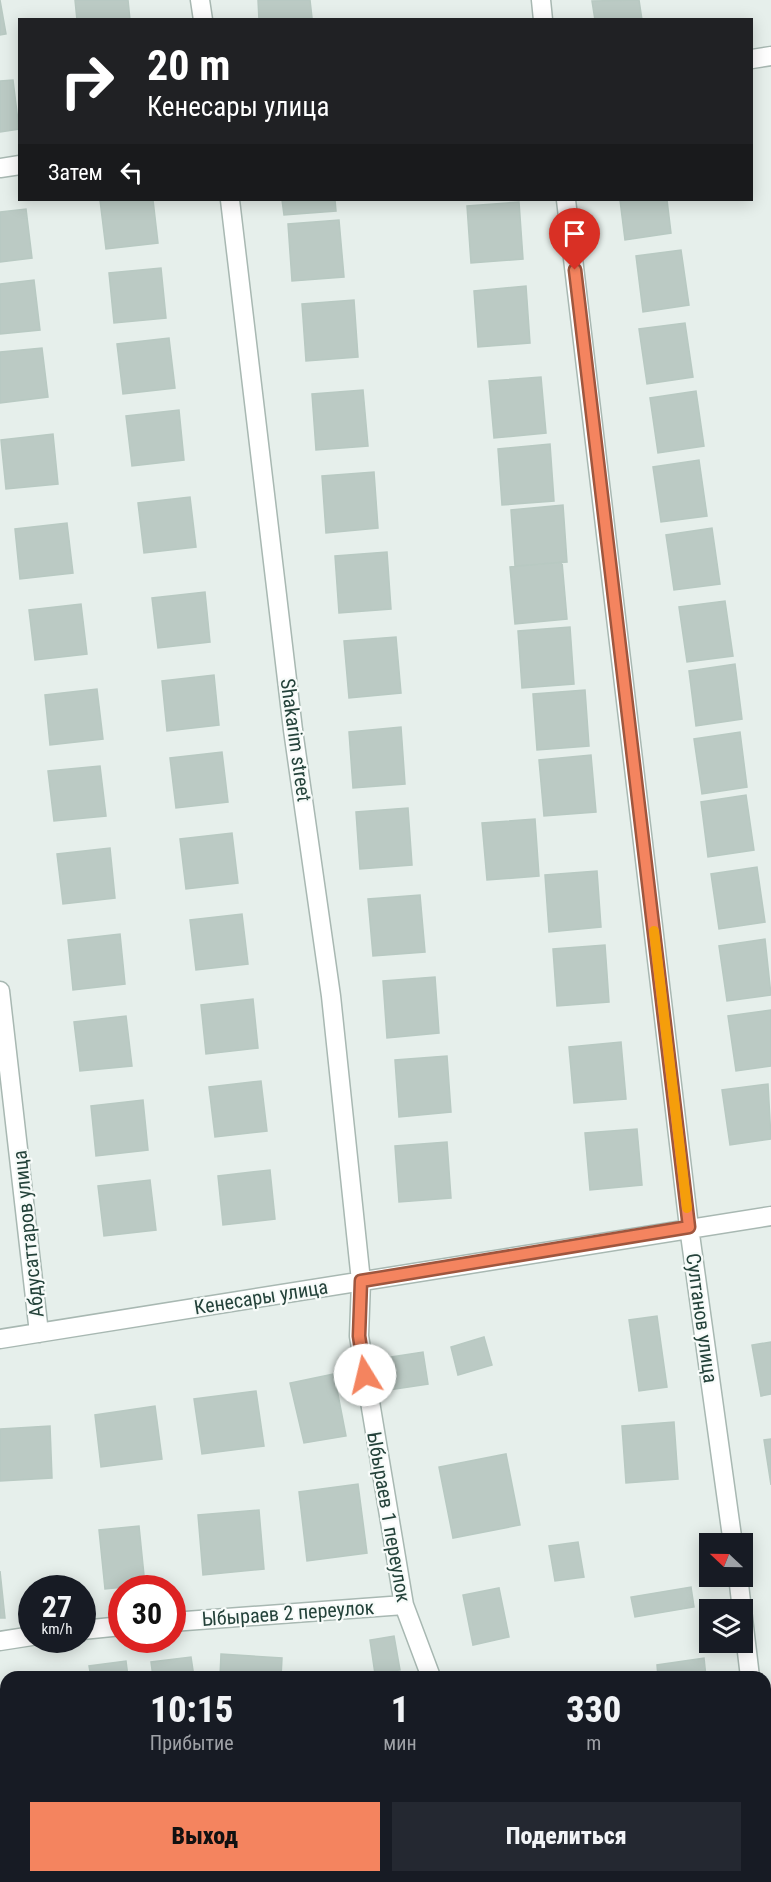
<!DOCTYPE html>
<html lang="ru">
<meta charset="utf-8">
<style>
body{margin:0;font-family:"Roboto Condensed",sans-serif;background:#242831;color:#f1f3f6;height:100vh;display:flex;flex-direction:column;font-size:22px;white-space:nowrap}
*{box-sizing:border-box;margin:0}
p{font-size:20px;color:#9ea1a6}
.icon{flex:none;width:33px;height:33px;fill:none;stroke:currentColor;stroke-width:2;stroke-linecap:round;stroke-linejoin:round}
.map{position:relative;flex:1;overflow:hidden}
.side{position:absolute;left:0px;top:1671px;width:771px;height:212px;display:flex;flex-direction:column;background:#171b24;border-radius:18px 18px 0 0;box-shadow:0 3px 15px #0003}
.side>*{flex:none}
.guide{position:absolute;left:18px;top:18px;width:735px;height:183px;border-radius:0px;box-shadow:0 3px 15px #0003;background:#202124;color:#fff;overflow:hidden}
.needle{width:39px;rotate:292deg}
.fabs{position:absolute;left:699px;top:1533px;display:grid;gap:12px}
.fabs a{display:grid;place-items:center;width:54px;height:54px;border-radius:0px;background:#171b24;box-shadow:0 3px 15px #0003;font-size:30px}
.speed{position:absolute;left:18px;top:1575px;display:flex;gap:12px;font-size:30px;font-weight:700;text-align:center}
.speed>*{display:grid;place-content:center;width:78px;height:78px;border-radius:50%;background:#171b24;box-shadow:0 3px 15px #0003;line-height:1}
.speed small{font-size:15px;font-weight:400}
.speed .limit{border:9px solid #d22;background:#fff;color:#111}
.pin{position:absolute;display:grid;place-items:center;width:51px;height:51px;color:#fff;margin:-62px -26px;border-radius:50% 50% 50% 0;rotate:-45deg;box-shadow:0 0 6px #0007}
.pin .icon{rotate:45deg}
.me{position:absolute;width:66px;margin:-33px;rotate:351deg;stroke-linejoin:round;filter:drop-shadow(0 0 4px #0008)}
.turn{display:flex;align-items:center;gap:21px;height:126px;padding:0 30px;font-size:27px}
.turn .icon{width:78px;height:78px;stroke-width:2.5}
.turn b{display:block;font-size:42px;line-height:51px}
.then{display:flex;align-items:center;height:57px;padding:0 30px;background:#0003;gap:12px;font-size:22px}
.eta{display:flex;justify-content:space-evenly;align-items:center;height:102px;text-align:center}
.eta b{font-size:36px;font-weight:800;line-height:42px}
.button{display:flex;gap:12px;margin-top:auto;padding:12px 30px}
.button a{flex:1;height:69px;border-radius:0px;background:#f4845f;color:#111;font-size:24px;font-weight:800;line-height:69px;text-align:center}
.button a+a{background:#242831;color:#f1f3f6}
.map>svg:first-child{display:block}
.building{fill:#bbcac4;stroke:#b8c9c2;stroke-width:1.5}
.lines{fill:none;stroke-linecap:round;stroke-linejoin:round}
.minor-casing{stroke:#a8b8b2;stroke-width:21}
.minor{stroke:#fff;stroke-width:18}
.route-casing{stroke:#9f563e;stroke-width:15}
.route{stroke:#f4845f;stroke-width:10}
.slow{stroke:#f59e0b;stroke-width:10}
.labels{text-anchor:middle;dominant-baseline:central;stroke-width:4.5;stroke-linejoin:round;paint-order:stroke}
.street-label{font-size:20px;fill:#24423a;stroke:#f7fbf9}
</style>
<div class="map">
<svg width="771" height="1882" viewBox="0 0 771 1882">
<rect width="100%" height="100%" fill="#e6efeb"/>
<!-- building -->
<path class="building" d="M0 0 6 34 0 35Z
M75 0H128L130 20H77Z
M258 0H310L312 18 259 20Z
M639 0 642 20H595L592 1Z
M13 80 19 129 0 132V81Z
M100 200H153L158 243 106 249Z
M282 200H335L336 211 284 215Z
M620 200H667L671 233 625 240Z
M519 202 523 259 471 263 467 206Z
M26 209 32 258 0 262V212Z
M339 220 344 277 292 281 288 224Z
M681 250 689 305 643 312 636 256Z
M161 268 166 318 114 323 109 273Z
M34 280 40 330 0 334V284Z
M526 286 530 343 478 347 474 291Z
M354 300 358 357 306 361 302 304Z
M685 323 693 377 647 384 639 329Z
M169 338 175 388 123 394 117 344Z
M42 348 48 397 0 403V352Z
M541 377 546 433 494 438 489 381Z
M363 390 368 446 316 450 312 394Z
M696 391 704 446 658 453 650 398Z
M179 410 184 460 132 466 126 416Z
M53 434 58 484 6 489 1 440Z
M550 444 554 501 502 505 498 449Z
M699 460 707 516 661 522 653 467Z
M374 472 378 528 326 533 322 476Z
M190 497 196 547 144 553 138 503Z
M563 505 567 562 515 566 511 510Z
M67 523 73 573 20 579 15 529Z
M712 528 720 584 674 590 666 535Z
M387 552 391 609 339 613 335 556Z
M562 562 567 619 515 624 510 567Z
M205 592 210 642 158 648 152 598Z
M725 601 733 656 687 662 679 607Z
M81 604 87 654 35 660 29 610Z
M570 627 574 684 522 688 518 631Z
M396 637 401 693 349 698 344 641Z
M735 664 742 719 696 726 689 671Z
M214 675 219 725 167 731 162 681Z
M97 689 103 739 50 745 45 695Z
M585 690 589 746 537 750 533 694Z
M401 727 405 784 353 788 349 732Z
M740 732 747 787 702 794 694 739Z
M222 752 228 802 176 808 170 758Z
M591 755 596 812 544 816 539 760Z
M100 766 106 816 54 821 48 771Z
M746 795 754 850 708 857 701 802Z
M408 808 412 865 360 869 356 812Z
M535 819 539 876 487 880 482 823Z
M232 833 238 883 186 889 180 839Z
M110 848 115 898 63 904 57 854Z
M757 867 765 922 719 929 711 874Z
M597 871 601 927 549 932 545 875Z
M420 895 425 952 373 956 368 899Z
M242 914 248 964 196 970 190 920Z
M120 934 125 984 73 990 68 940Z
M765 939 771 995 727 1001 719 946Z
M605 945 609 1002 557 1006 553 949Z
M435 977 439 1033 387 1038 383 981Z
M253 999 258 1048 206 1054 201 1005Z
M771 1010V1066L736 1071 728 1016Z
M126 1016 132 1066 80 1071 74 1022Z
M621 1042 626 1099 574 1103 569 1047Z
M447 1056 451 1112 399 1117 395 1060Z
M261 1081 267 1131 215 1137 209 1087Z
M768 1084 771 1139 730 1145 722 1090Z
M143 1100 148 1150 96 1156 91 1106Z
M637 1129 642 1185 590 1190 585 1133Z
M447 1142 451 1198 399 1202 395 1146Z
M270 1170 275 1219 223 1225 218 1176Z
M150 1180 156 1230 104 1236 98 1186Z
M657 1316 667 1387 639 1391 629 1320Z
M484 1337 492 1365 458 1375 451 1347Z
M771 1342V1394L761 1396 752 1345Z
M423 1352 428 1384 389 1390 385 1358Z
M334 1374 346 1436 304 1443 290 1383Z
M256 1391 264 1446 202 1454 194 1399Z
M155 1406 162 1459 101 1467 95 1415Z
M674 1422 678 1479 626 1483 622 1426Z
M50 1426 52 1478 0 1481V1429Z
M771 1439V1485L764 1440Z
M506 1454 520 1525 453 1538 439 1467Z
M358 1484 367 1553 307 1561 299 1492Z
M259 1510 264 1569 203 1575 198 1515Z
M139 1526 145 1585 105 1589 99 1530Z
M578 1542 584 1577 555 1581 549 1546Z
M0 1571 5 1618H0Z
M691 1587 694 1607 635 1617 631 1597Z
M499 1588 509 1637 473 1645 463 1595Z
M394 1636 400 1670 375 1674 370 1640Z
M221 1654 282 1658 281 1677H220Z
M191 1657 194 1677H153L151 1662Z
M704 1658 706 1677H658L657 1665Z
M126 1661 128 1677H91L89 1666Z
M587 1876H638V1882H588Z"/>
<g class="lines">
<defs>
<path id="minor" d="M200 0 203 20
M541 0 543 20
M752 59 771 56
M0 168 20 165
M230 200 293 730 331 996 361 1281 359 1336 404 1605 431 1677
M566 200 689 1227 733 1544
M0 991 39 1333
M0 1339 771 1216
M738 1576 742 1610
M742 1610 750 1677
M172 1622 404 1605
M82 1630 122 1626
M0 1641 32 1636
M765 1828 770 1882
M485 1876 486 1882
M3 1882 29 1876
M214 1882 217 1876"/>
</defs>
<!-- minor casing -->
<use href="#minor" class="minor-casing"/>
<!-- minor -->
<use href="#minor" class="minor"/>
</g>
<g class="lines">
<defs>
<path id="route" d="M365 1375 359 1336 361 1281 689 1227 575 270"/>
</defs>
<!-- route casing -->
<use href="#route" class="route-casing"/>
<!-- route -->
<use href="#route" class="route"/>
<!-- slow -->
<path class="slow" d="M654 931 687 1208"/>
</g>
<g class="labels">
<!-- street labels -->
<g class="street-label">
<text transform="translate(296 740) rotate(82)">Shakarim street</text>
<text transform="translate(28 1234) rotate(-96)">Абдусаттаров улица</text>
<text transform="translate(261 1297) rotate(-9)">Кенесары улица</text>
<text transform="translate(702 1318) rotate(82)">Султанов улица</text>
<text transform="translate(389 1517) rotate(80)">Ыбыраев 1 переулок</text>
<text transform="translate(288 1613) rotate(-4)">Ыбыраев 2 переулок</text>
</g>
</g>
</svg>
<div class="fabs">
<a><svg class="needle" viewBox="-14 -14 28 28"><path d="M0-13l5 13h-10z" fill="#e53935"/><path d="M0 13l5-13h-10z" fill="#9ea1a6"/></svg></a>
<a><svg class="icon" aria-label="layers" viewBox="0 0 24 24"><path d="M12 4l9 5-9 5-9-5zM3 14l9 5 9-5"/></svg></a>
</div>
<div class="speed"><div>27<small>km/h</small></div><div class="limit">30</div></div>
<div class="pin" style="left:575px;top:270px;background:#d93025"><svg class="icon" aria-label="arrive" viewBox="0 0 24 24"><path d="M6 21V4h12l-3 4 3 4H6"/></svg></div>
<svg class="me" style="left:365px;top:1375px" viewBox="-20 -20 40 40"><circle r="19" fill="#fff"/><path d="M0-13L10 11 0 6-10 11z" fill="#f4845f"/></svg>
<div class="guide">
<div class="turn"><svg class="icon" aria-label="right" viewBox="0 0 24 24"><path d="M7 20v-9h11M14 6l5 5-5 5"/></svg><div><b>20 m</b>Кенесары улица</div></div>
<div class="then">Затем<svg class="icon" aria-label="left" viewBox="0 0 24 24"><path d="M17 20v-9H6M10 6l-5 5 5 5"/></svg></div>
</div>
<section class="side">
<div class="eta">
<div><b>10:15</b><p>Прибытие</p></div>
<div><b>1</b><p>мин</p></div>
<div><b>330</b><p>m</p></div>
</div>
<div class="button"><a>Выход</a><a>Поделиться</a></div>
</section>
</div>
